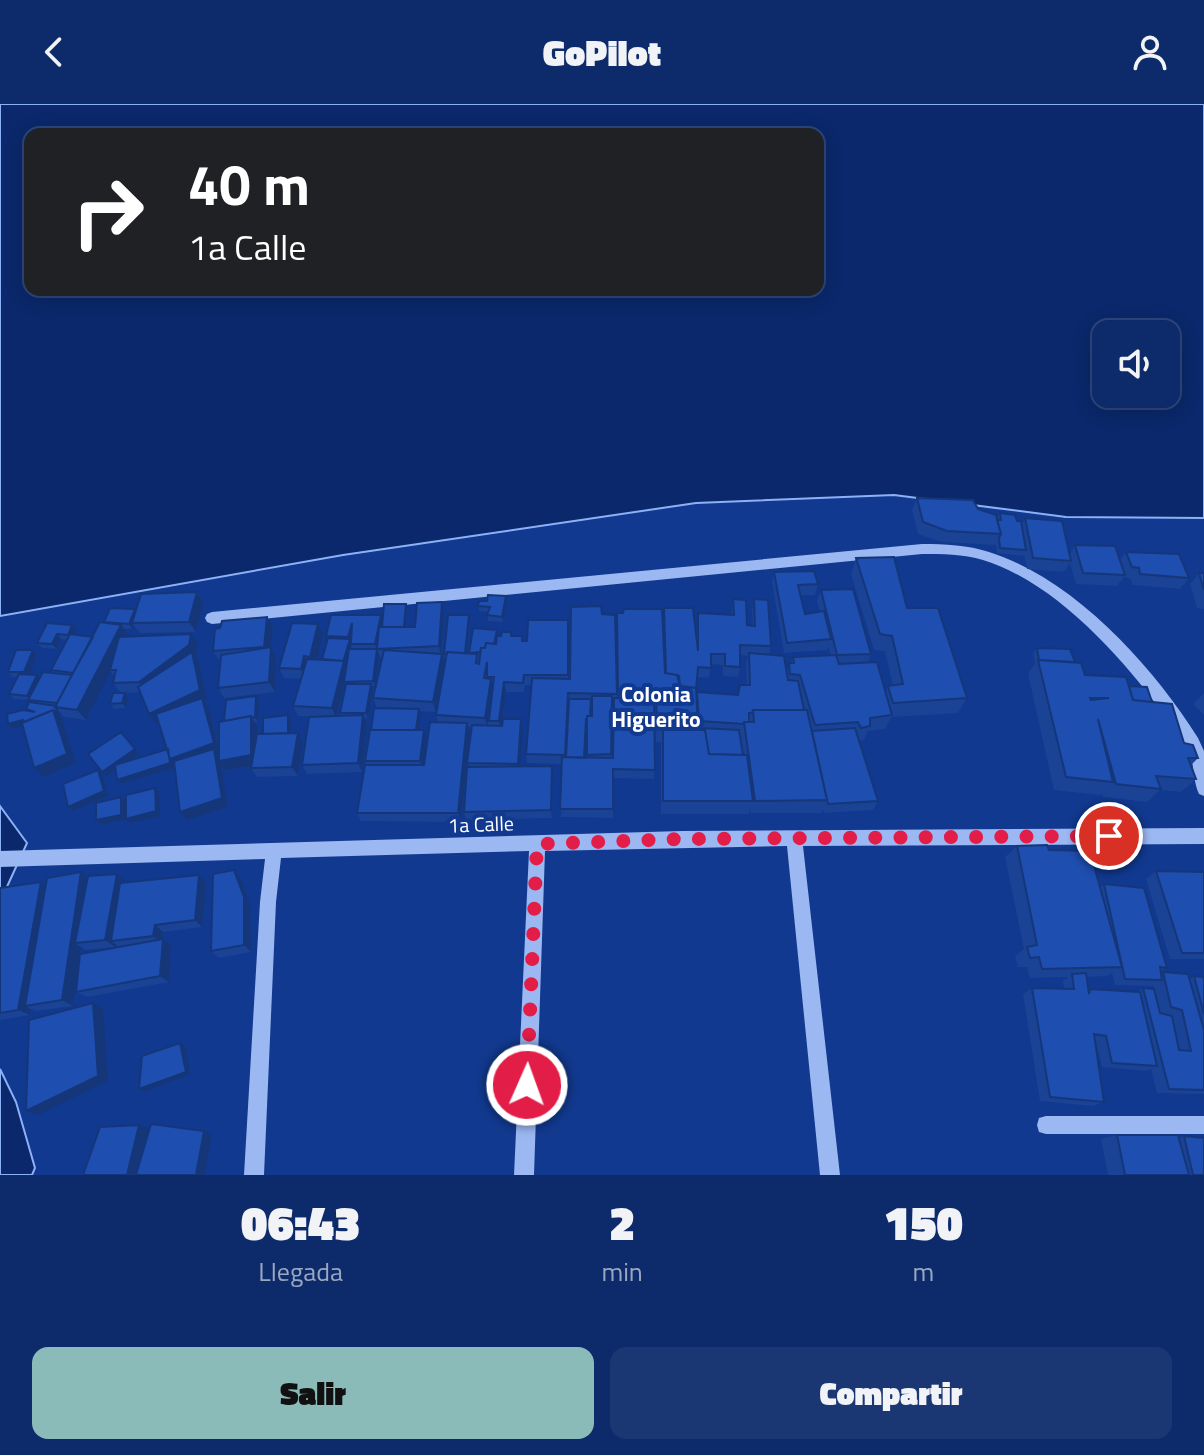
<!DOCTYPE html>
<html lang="es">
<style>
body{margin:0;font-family:"Titillium Web",sans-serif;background:#1b3773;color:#f1f3f6;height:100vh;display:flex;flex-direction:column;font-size:30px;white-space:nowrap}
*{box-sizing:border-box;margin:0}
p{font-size:26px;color:#9aa7c1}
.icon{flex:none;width:44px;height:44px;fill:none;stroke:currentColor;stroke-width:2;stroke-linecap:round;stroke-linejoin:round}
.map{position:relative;height:1071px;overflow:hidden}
.details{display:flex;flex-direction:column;background:#0d2b6b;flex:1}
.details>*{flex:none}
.guide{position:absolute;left:24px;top:24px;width:800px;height:168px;border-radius:16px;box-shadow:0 4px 20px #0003,0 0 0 2px #2d477e;background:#202124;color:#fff;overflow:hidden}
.tools{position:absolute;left:1092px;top:216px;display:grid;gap:16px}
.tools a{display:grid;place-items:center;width:88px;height:88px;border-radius:16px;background:#0d2b6b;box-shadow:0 4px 20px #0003,0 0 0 2px #2d477e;font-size:40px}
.pin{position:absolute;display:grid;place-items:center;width:68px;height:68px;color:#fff;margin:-34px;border:4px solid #fff;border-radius:50%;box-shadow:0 2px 8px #0007}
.me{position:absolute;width:88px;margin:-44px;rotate:2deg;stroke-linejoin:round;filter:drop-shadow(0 0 6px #0008)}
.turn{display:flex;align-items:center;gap:28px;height:168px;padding:0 32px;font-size:36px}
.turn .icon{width:104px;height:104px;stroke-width:2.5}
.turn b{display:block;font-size:56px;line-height:68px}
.eta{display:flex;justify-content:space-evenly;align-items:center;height:136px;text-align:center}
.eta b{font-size:48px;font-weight:800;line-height:56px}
.button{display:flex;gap:16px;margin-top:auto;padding:16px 32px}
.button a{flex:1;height:92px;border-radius:16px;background:#8bbbb9;color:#111;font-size:32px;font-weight:800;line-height:92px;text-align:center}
.button a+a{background:#1b3773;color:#f1f3f6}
header{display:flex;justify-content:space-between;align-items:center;height:104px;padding:0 32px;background:#0d2b6b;font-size:36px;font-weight:800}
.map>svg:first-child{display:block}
.water{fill:#0a286b;stroke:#8db1f6;stroke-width:2;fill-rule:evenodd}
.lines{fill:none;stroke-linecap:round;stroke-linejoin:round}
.minor{fill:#9bb8f2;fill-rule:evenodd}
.wall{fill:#1a4396;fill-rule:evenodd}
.shaded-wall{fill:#15377a}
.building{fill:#1e4eaf;stroke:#15377a;stroke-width:2;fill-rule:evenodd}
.route{stroke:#e11d48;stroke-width:14;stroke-dasharray:0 25.2}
.labels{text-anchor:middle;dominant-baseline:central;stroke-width:8;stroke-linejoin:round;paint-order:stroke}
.street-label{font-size:20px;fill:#fff;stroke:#11398f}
.neighbourhood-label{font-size:22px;font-weight:bold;fill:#fff;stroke:#11398f}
</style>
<header><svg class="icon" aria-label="back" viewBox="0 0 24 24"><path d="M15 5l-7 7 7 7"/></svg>GoPilot<svg class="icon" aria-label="person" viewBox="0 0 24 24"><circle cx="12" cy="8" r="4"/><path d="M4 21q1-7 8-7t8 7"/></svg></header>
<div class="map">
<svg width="1204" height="1071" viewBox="0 0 1204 1071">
<rect width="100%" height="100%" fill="#11398f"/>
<!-- water -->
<path class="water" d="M0 0H1204V414L1066 413 894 391 696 399 343 451 0 512ZM30 30H818V186H30ZM1106 230H1166V290H1106Z
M0 702 27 739 0 798Z
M0 965 16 998 35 1064 32 1071H0Z"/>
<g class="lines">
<!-- minor -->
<path class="minor" d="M922 440C945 440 968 441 989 448 1074 475 1152 561 1198 634L1204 647V692L1199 690C1192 675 1195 657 1187 643 1181 630 1171 619 1162 608 1119 550 1054 478 983 456 963 450 942 450 922 450L212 520 207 518 205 514 207 510 212 508Z
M1204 724V740L803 742 840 1071H820L787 742 545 747 534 1071H514L529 747 281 754 276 798 264 1071H244L260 798 265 755 0 763V747L682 727Z
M1046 1012H1204V1030H1046L1039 1028 1037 1021 1039 1014Z"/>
</g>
<!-- wall -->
<path class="wall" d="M917 394 978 405 997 414 1000 409 1022 420 1025 414 1070 450 1075 441 1120 456 1126 448 1189 474 1180 485 1132 481 1131 475 1124 473 1117 482 1076 480 1070 459 1064 468 1027 465 1024 451 1023 452 997 449 996 440 995 441 942 438 918 430 912 406Z
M856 454 907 504 967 594 958 609 891 613 885 625 868 627 864 636 859 637 878 697 873 706 824 709 823 705 821 709H751L750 704 749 710H661V638H656L654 603V675L613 674V714L561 713 562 660 527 659 526 650 531 581H525L524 588H506L502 622 523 625 520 662 552 671V714L466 716 464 708 472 623 468 622 470 628 461 718 361 717 357 709 366 661 365 657 371 626 377 604 373 594 383 555H381L377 545 379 550 375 582H372L373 585 368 614H364L367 620 362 668 307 670 302 661 318 613 298 612 293 602 301 575 284 574 279 564 323 531 317 555H322L328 535 326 532 381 511 383 515 406 500 407 505 406 523H415L442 498 444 509 442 550 445 560 436 608 420 607 421 610 419 626 427 635 424 661 438 618 436 611 446 555H445L444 550 470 516 467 549H469L498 532H501L511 528V532L523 537H527L568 516V575H570L602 510 615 511 617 594H618L617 524 664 548 663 515 664 504 696 531 698 509 731 511 733 495 747 521 753 522 752 506 754 495 771 542 769 550 787 566 793 553 831 551 828 542 827 546 784 549 772 478 774 468 818 480 815 491H800L805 510 820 508 817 497 821 486 871 550 868 558 886 588 888 582H893L885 547 874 546 851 470ZM740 551 748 552 746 559 747 581H740L737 591 697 588 696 595 697 573 709 574 711 560 723 561V572L738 573 740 563ZM345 579 346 581 340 609 341 612H337ZM612 600H613V654H611ZM586 620H587V654H585Z
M1199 469H1204V505L1197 504 1190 480Z
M197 488 204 499 196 528 140 529 134 522 132 525H124L129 531 128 532 191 530 198 540 195 552 199 558 207 596 204 597 209 604 219 642 224 617 256 592 259 597 258 618H255L257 622V630H263L288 611 291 616V629L303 639 298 672 257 673 251 664V662L225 666 221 661 228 703 188 716 173 657 174 664 121 680 115 666 106 672 102 668 139 650 128 657 167 645 159 619 156 620 140 588 125 589 129 594 126 604 114 605 110 600 121 589 113 579 115 572 110 567 86 616 64 613 61 610 60 613 62 615 76 659 44 673 34 664 23 622 13 625 8 620 28 607 26 605 30 598 29 596 14 595 9 590 18 573H13L8 568 33 546 37 551 30 570 39 574 53 569 51 566 67 536 61 535 57 545 42 544 37 539 47 519 77 526 74 531 93 533 104 519 135 505Z
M506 492 507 498 503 518 488 517V508L479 507 478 502 487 497Z
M267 513 273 523 271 543 276 553 275 588 224 594 218 584 220 558 213 547Z
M1037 544 1075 558 1085 571 1129 582 1152 598 1184 639 1198 654 1191 661 1196 675 1181 688 1160 686 1147 698 1103 693 1102 689 1100 691 1054 686 1028 570 1035 559 1033 549Z
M1204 589V611L1193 600Z
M1017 742 1049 746 1100 784 1104 780 1167 864 1161 867V869L1163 868 1190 875 1194 872 1204 873V990L1157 989 1151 965 1146 967 1102 963 1096 938 1104 998 1093 1002 1040 997 1023 890 1032 884 1064 885 1063 877 1068 873 1030 874 1027 863H1018L1015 852 1024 845 1005 753ZM1112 869 1115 881 1151 882 1153 881 1160 909 1168 911 1160 909 1143 884 1136 888 1090 885H1088L1086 873 1107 872Z
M234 766 241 774 250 800 251 848 219 854 211 847Z
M1156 767 1204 768V855H1170L1146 775Z
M81 768 88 774 126 777V778L199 771 207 779 202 823 163 828 162 835 171 842 169 878 87 893 76 888 119 843 115 840V843L85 846 81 843 73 902 36 907 31 905 30 911 0 916V784L45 781Z
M1117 1031 1179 1034 1184 1032 1204 1071H1108L1101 1035Z"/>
<!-- shaded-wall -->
<path class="shaded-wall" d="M197 488 204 499 196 528 189 518Z
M506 492 507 498 503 518 502 513Z
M442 498 444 509 441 553 439 542Z
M406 500 407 505 405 532 403 526Z
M135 505 139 511 132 519 134 522 132 525 129 520Z
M381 511 383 516 377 545 375 540Z
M469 511 470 516 466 555 465 550Z
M267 513 273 523 270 553 264 543Z
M352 519 350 537 352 540 346 562 348 567 336 614 332 604 349 536 348 533Z
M318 520 323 531 315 563 310 553Z
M72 521 77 526 72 536 68 531Z
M121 521 129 531 86 616 77 606Z
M57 530 61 535 57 545 52 540Z
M191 530 198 540 195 552 199 558 207 596 204 597 209 604 220 648 217 650 220 654 251 612 257 622V661L225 666 221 661 228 703 188 716 180 708 178 664 173 657 174 664 121 680 117 676 168 645 203 598 156 620 149 610 147 588 139 578Z
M271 543 276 553 275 588 269 578Z
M377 545 379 550 375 582 373 577Z
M33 546 37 551 29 573 24 568Z
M442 550 445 560 436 608 433 598Z
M304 552 309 563 306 575 301 565Z
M37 571 42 576 32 597 27 592Z
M491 575 493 585 487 624 485 614Z
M504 578 506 588 501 627 499 617Z
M371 580 373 585 368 614 366 609Z
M125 589 129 594 126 604 122 599Z
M256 592 259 597 258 618 255 613Z
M57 605 61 610 60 613 62 615 76 659 44 673 34 664 25 622 13 625 8 620Z
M419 605 421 610 418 633 416 628Z
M288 611 291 616V634L288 629Z
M363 611 367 620 362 668 358 659Z
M521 615 523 625 520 669 518 660Z
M467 619 470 628 461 718 458 709Z
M424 626 427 635 423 666 420 657Z
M121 628 139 650 106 672 102 668Z
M298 629 303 639 298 672 292 663Z
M552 662V714L551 706Z
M98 666 102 670 108 692 73 707 68 703Z
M155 684 159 689 160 712 130 719 126 715Z
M121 693 126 697 125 715 101 721 96 716Z
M234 766 241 774 250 800 251 848 244 841Z
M81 768 90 776 75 839 81 843 73 902 62 896Z
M117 770 126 777 116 837H111L115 840V843L105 836Z
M199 771 207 779 202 823 195 816Z
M41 778 51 785 25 902 31 905 30 911 18 906Z
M155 821 163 828 162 839 153 832Z
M163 835 171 842 169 878 160 872Z
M93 899 103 905 108 977 38 1011 26 1007Z
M180 939 185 942 190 970 144 988 139 985Z
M139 1021 149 1024 138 1071H127Z
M204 1027 212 1031 205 1071H196Z"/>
<!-- building -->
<path class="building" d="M917 394 973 396 978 405 996 411 1001 430 947 427 923 418Z
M1000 409 1015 411 1017 417H1021L1026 446 1000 444 999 434 1001 430 997 416H1001Z
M1025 414 1062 417 1071 457 1033 454Z
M1075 441 1115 442 1125 471 1083 469Z
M1126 448 1179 450 1189 474 1140 470 1139 464 1132 463Z
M894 453 907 504H938L967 594 893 599 888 582 903 580 892 532 880 530 856 454Z
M814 467 818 480 798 481 805 510 824 507 831 535 787 539 774 468Z
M1199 469H1204V486Z
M853 485 871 550 837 551 821 486Z
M197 488 189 518 132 519 141 490Z
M488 491 506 492 502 513 487 511 490 503 478 502 479 497H487Z
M733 495 746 496 747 521 755 522 754 495 768 496 771 542 740 541V563L725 562V550H711V564L698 563 696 586V584L680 582 679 572 677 571 666 569 664 504H693L698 547V509L734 511Z
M442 498 439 542 377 545 379 523H415L417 499Z
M384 500H406L404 523H382Z
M601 502 602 510 615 511 617 590 568 589 565 651 526 650 532 574 570 575 571 503Z
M110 504 135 505 129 520 104 518Z
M624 505H662L665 569 677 571 680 582 696 584 698 624H657L656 589 618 588 617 509H623Z
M331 511H381L375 540H351L352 519 348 533 326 532Z
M448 511H469L465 549 447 548V550H444Z
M267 513 264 543 213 547 215 525 220 524 222 517Z
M528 516H568V571H524L523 579 504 578 499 617H489L494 573H487V558L484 574 491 575 485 614 436 611 447 548 477 550 476 559 479 560 481 544H485L486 539 496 540 497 532H501L502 528H511V532H522V537H527Z
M100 518 121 521 77 606 55 603Z
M47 519 72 521 68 531 57 530 52 540 37 539Z
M292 519 318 520 310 553 304 552 301 565 279 564Z
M473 524 497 526 494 540 486 539 485 544H481L480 548 469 549Z
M70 530 93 533 73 569 51 566Z
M191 530 189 541 139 578 113 579 116 566H110L119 533Z
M328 534 350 535 343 558 344 557 322 555Z
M271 543 269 578 218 584 221 551Z
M1037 544 1070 545 1075 558 1039 556Z
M349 545H377L373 577 344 578Z
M16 546H33L24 568H8Z
M384 546 442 550 433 598 373 594Z
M192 548 200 586 149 610 138 583Z
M749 549 784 552 788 576 798 577 804 606H753L752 609H749V618H744V620L699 617 697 588 738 591 740 581H750Z
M836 551 839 560 877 558 892 611 870 614V622L861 624 858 618 815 621 800 571 790 570 789 559H794L793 553Z
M307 555 344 557 332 604 293 602Z
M1038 556 1081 559 1085 571 1126 573 1133 596 1172 600 1184 639 1193 641 1198 654H1188L1196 675 1156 672 1161 685 1116 680 1098 615 1113 678 1066 673ZM1090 594H1109L1091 596Z
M43 568 72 571 57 599 28 596Z
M19 570 37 571 27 592 9 590Z
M346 580H371L366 609H340Z
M1129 582 1147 583 1152 598 1133 596Z
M113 589H125L122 599 110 600Z
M256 592 255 613 251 614V612L224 617 226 596Z
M592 592H612L611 650 587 651V612H592Z
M202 594 214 639 170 655 156 610Z
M614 594H654L655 666 613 665V705H560L562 653 613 654Z
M569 595H591L590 612H587V615H586L584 654 566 653Z
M29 598 56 602 55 603 57 605 55 608 53 606 24 618 23 616 8 620 7 610 23 606 35 608 26 605Z
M374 604 419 605 416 626H371Z
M53 606 67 650 34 664 22 619Z
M753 606H807L827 696 755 697 744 618H754Z
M288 611V629L263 630V614Z
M363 611 358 659 302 661 309 613Z
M251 612V651L219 657V618Z
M503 615H521L518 660 467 659 472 621 502 622Z
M430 618 467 619 458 709H357L365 661H424Z
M700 624 739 626 743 651 709 650 705 626H700Z
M855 624 878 697 828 700 812 627Z
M370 626H424L420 657H365Z
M663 626H705L709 650 747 651 753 697H663Z
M121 628 135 645 102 668 88 650Z
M298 629 292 663 251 664 257 630Z
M168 645 170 659 117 676 115 661Z
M214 645 222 694 180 708 174 657Z
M552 662 551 706 464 708 467 663Z
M98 666 104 687 68 703 63 680Z
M155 684 156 707 126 715V691Z
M121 693V711L96 716V699Z
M1047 741 1049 746 1090 747 1122 863 1042 865 1039 853 1030 854 1027 843 1037 841 1017 742Z
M234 766 244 793V841L211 847 213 770Z
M1156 767 1204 768V849H1182Z
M81 768 62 896 25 902 47 774Z
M117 770 105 836 75 839 88 772Z
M199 771 195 816 155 821 153 832 111 837 120 779Z
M41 778 18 906 0 909V784Z
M1104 780 1144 784 1167 864 1160 863 1162 876 1125 875Z
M163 835 160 872 76 888 80 850Z
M1163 868 1188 870 1204 926V986L1169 985 1143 884 1154 885 1160 909 1172 912 1179 946 1191 947 1182 906 1171 903Z
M1086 869 1089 890 1090 885 1140 888 1157 962 1112 959 1106 932 1094 930 1104 998 1050 993 1032 884 1074 885 1072 870Z
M1194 872 1204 873V910Z
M93 899 98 972 26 1007 29 916Z
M180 939 186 968 139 985 142 952Z
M151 1020 204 1027 196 1071H136Z
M139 1021 127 1071H83L100 1023Z
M1117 1031H1178L1189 1071H1125Z
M1184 1032 1204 1034V1071H1193Z"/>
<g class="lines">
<!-- route -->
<path class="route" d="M527 981 537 740 682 735 1109 732"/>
</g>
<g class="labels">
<!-- street labels -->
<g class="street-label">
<text transform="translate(481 720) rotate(-2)">1a Calle</text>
</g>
<!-- neighbourhood labels -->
<g class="neighbourhood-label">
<text x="656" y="590">Colonia<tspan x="656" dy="25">Higuerito</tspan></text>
</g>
</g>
</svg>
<div class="tools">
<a><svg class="icon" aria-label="sound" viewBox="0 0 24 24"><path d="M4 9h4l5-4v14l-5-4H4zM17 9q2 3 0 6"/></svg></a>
</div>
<div class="pin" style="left:1109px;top:732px;background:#d93025"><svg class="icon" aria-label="arrive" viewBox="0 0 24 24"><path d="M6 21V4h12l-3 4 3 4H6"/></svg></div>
<svg class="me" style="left:527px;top:981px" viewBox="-20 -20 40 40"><circle r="17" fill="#e11d48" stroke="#fff" stroke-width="3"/><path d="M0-11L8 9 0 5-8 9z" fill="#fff"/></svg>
<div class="guide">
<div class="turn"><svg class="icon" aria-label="right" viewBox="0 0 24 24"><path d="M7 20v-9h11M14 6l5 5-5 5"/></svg><div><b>40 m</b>1a Calle</div></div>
</div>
</div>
<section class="details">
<div class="eta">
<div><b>06:43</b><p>Llegada</p></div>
<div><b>2</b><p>min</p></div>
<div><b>150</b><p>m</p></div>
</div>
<div class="button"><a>Salir</a><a>Compartir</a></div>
</section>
